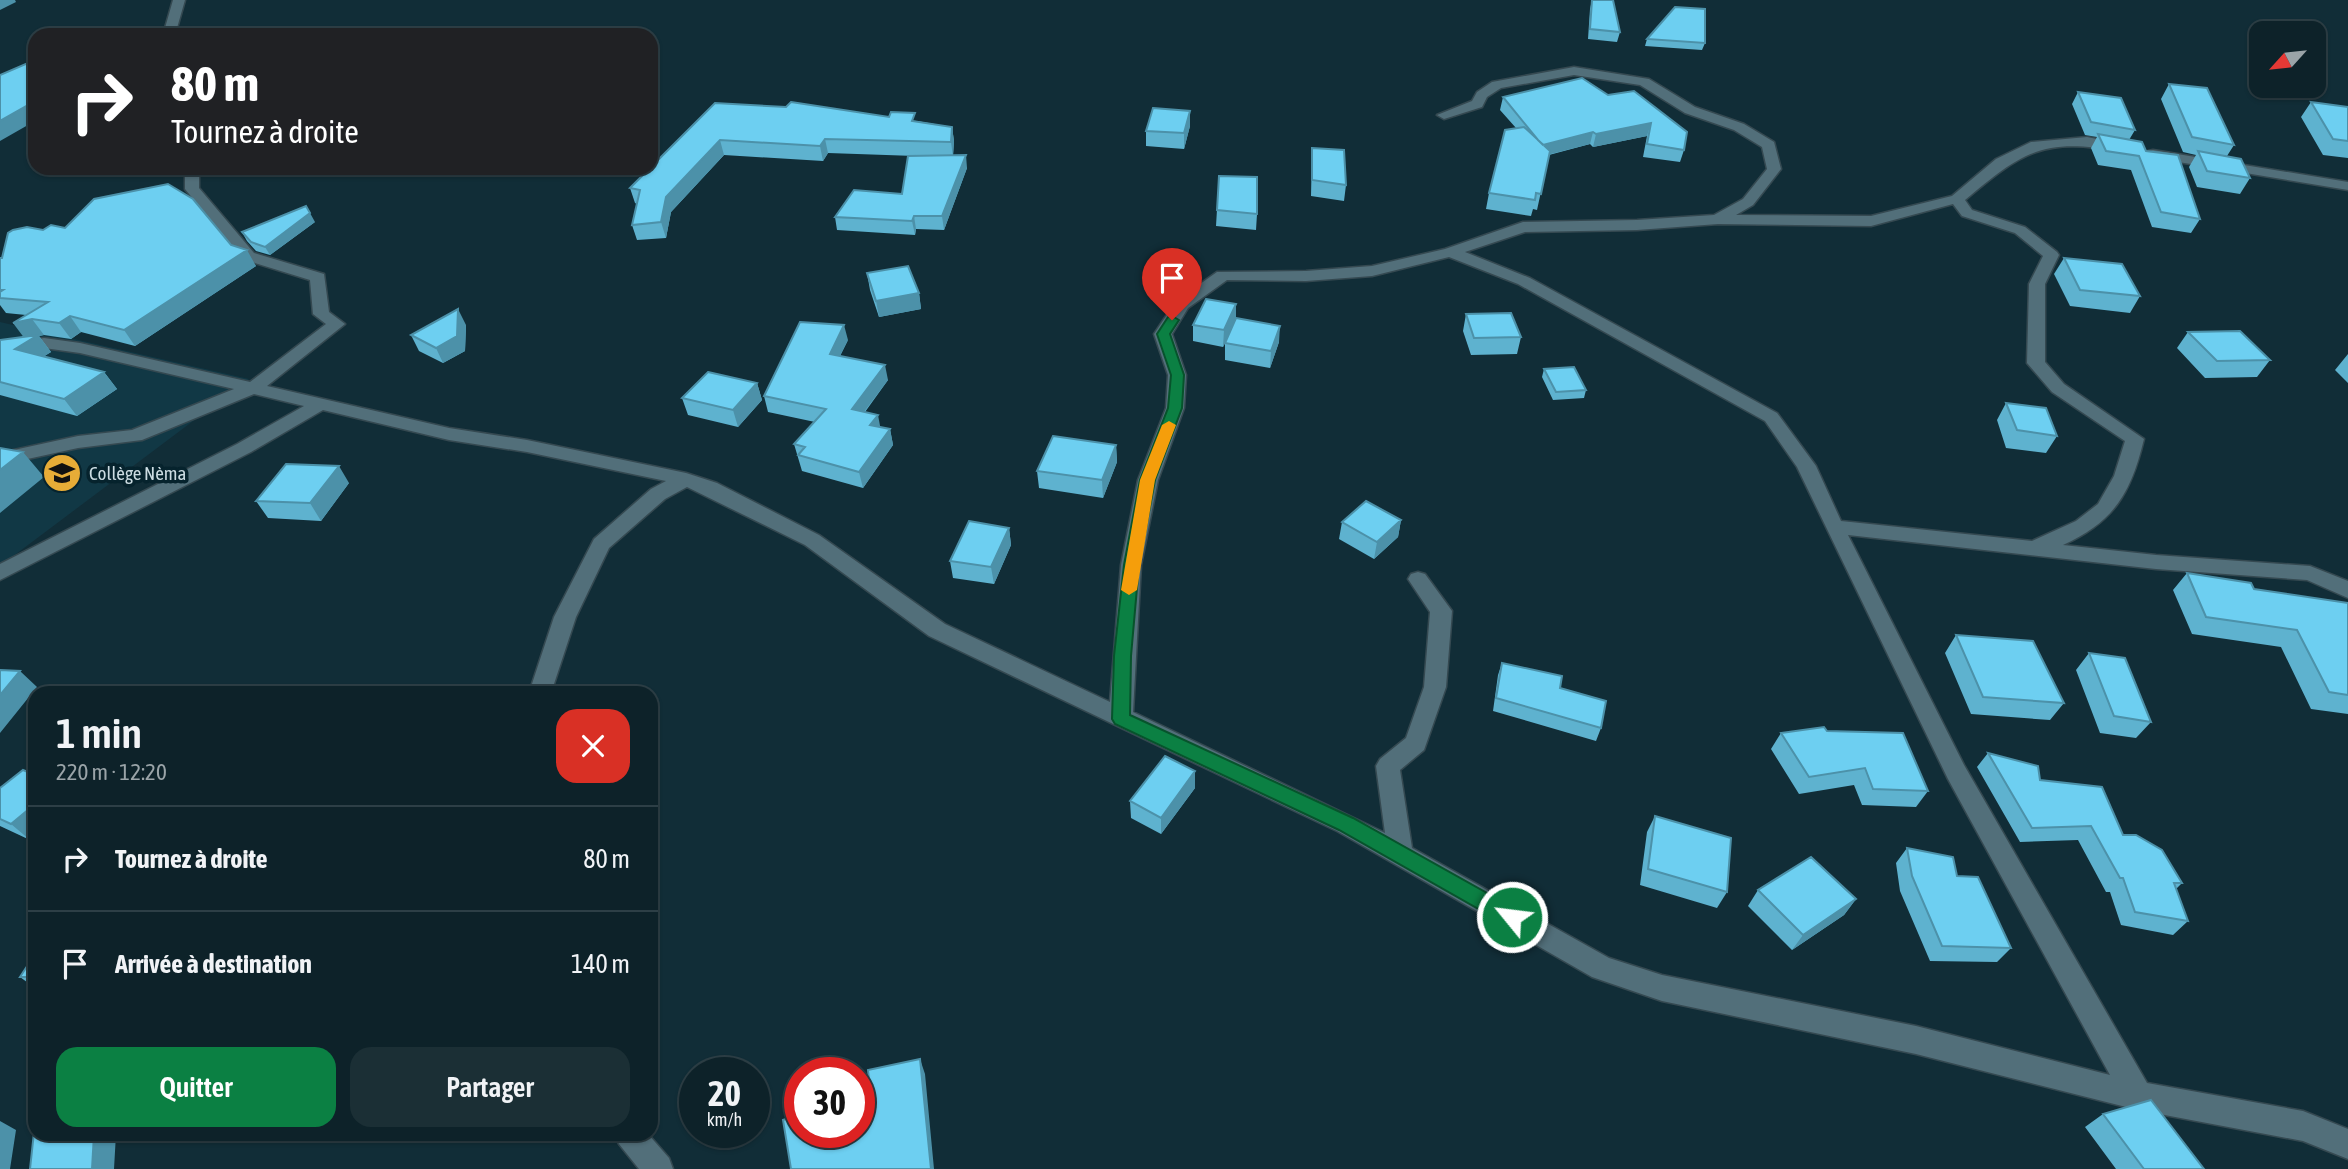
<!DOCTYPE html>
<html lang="fr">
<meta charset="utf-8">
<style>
body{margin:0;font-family:"Asap Condensed",sans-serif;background:#1b2f35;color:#f1f3f6;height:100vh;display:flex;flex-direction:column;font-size:26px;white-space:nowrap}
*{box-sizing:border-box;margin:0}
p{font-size:23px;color:#9aa4a8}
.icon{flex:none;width:38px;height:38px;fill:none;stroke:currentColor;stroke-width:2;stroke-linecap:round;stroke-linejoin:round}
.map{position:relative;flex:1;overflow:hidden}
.sheet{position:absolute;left:28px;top:686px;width:630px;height:455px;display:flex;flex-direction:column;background:#0d2229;border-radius:21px;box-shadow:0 2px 5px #0004,0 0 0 2px #2d3f46}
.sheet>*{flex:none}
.banner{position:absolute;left:28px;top:28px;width:630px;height:147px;border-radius:21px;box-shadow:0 2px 5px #0004,0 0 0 2px #2d3f46;background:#202124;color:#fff;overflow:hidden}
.needle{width:46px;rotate:243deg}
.controls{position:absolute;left:2249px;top:21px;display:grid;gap:14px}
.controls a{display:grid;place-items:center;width:77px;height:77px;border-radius:14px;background:#0d2229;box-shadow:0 2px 5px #0004,0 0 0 2px #2d3f46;font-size:35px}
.speed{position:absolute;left:679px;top:1057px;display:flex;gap:14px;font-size:35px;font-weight:700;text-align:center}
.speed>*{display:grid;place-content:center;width:91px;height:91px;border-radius:50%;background:#0d2229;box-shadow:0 2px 5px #0004,0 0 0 2px #2d3f46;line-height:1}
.speed small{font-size:18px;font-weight:400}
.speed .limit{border:10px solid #d22;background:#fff;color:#111}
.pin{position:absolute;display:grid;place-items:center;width:60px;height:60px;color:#fff;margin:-72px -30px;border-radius:50% 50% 50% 0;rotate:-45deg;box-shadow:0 0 7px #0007}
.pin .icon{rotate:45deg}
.me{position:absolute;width:77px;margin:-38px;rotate:299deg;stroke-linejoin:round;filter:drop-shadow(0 0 5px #0008)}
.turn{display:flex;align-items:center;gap:24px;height:147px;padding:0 28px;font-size:32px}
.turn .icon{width:91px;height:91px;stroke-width:2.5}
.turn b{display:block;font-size:49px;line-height:60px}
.round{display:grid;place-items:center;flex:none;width:74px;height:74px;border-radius:21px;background:#1b2f35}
.head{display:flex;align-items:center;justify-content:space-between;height:119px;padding:0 28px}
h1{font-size:42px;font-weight:600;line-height:52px}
.button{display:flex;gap:14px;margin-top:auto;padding:14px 28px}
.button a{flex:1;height:80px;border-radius:21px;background:#0b8043;color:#fff;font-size:28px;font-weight:600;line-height:80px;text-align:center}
.button a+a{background:#1b2f35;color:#f1f3f6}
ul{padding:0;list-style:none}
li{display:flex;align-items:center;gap:21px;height:105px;padding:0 28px;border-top:2px solid #2d3f46}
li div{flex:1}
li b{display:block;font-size:26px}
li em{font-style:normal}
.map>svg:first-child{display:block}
.built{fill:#113845}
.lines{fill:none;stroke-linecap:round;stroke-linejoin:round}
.minor-casing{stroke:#354951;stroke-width:3}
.minor{fill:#526f7a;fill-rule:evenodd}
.wall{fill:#5eb2cf}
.shaded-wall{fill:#4c91a9}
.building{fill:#6dcff1;stroke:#4c91a9;stroke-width:2}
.route{fill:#0b8043;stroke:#07532c;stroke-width:2}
.slow{fill:#f59e0b}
.labels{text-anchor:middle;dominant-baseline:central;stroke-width:7;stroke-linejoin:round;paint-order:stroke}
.poi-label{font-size:19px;fill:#ccdce2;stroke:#06232d;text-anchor:start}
</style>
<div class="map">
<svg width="2348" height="1169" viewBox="0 0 2348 1169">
<rect width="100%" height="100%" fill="#112d37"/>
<!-- built -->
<path class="built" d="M0 322 249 379 0 566Z"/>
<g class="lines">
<defs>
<path id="minor" d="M173 0H185L175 35H163Z
M1574 67 1649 79 1695 107 1744 124 1774 142 1781 169 1753 205 1736 215 1871 216 1952 196 1996 159 2031 142 2087 137 2127 145V151L2122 152C2044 137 2023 151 1965 200L1972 210 2025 227 2057 252 2059 255 2045 284V362L2064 384 2144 439C2131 493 2114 522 2063 545L2156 555 2310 566 2348 581V598L2307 580 2156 569 1848 535 1964 765 2147 1083 2303 1111 2348 1129V1159L2303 1141 2138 1110 1916 1054 1662 1001 1592 977 1337 831 929 636 805 545 687 487 665 499 609 548 576 617 551 693H529L554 617 594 539 651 489 666 481 527 452 449 440 323 410 251 452 0 580V564L237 444 304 406 254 394 142 440 78 448 0 465V453L78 436 132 430 234 389 80 353 44 348 0 356V346L44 338 80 343 250 382 326 324 313 314 310 280 242 259 185 189V168H199V188L254 253 324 274 329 312 345 324 267 386 449 428 527 440 686 473 717 483 819 535 945 624 1110 702 1121 565 1138 480 1166 408 1168 375 1154 334 1176 301 1217 272 1306 271 1372 266 1445 249 1523 222 1637 220 1714 215 1743 199 1767 169 1762 147 1734 130 1685 113 1640 85 1574 75 1501 88 1487 97 1482 107 1444 119 1437 115 1472 101 1477 92 1492 82ZM1953 204 1962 216 2015 233 2043 256 2029 284 2027 363 2052 392 2125 441 2114 476 2098 504 2076 521 2032 541 1841 521 1816 466 1777 413 1530 278 1465 252 1525 232 1637 230 1718 224 1871 226ZM1449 257 1518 284 1765 421 1797 467 1948 779 2110 1075 1916 1026 1662 975 1609 958 1412 848 1400 770 1424 750 1446 687 1452 611 1425 574 1418 572 1411 574 1408 579 1430 612 1424 687 1406 738 1380 759 1376 766 1385 833 1133 712 1141 565 1158 480 1184 408 1186 375 1172 334 1188 308 1227 280 1306 281 1372 276Z
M2153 150 2348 182V190L2148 157V151Z
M614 1134H648L669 1158 673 1169H639L619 1144Z"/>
</defs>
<!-- minor casing -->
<use href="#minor" class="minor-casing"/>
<!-- minor -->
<use href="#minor" class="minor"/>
</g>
<!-- wall -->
<path class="wall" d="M1592 0 1620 32 1617 42 1588 39 1590 9Z
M1647 39 1705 43 1702 50 1645 46Z
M1582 78 1684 150 1680 162 1643 157 1647 136 1593 147 1590 144 1549 155 1537 210 1533 209 1531 216 1486 209 1489 193 1516 128 1500 110 1503 97Z
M2169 84 2234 145 2227 156 2250 178 2240 194 2197 187 2189 167 2196 155 2183 152 2161 99Z
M2078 92 2135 130 2129 140 2146 151 2200 219 2191 233 2152 227 2131 170 2098 165 2091 148 2097 137 2085 135 2072 104Z
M2311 102 2348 107V158L2323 155 2301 117Z
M715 103 917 121 952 127 954 141 953 155 967 168 944 230 916 229 915 235 837 230 835 217 902 194 915 156 828 153 823 161 724 155 671 212 666 238 637 240 632 225 637 204 635 203 630 188Z
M1190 111V126L1184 149 1146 146V131Z
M1312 148 1346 185 1344 201 1311 196Z
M1219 176 1257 214 1256 230 1216 226Z
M315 222 270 255 256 251 247 241 242 232Z
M65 228 231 245 256 266 135 346 81 332 71 339 44 335 39 336 51 352 43 357 104 372 117 389 77 416 0 395V340L24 337 26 315 6 313 0 305V258H2L43 230Z
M2064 258 2140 296 2130 313 2070 306 2054 274Z
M867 273 919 293 921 309 879 317 870 290Z
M1236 304V319L1279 342 1270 368 1225 360V343L1229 336 1223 347 1193 341V325Z
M1466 314 1521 337 1517 354 1471 355 1463 331Z
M466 325 465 351 443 363 419 351 411 335Z
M2188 332 2270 360 2257 377 2205 378 2177 348Z
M848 340 840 356 888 380 865 412 880 427 890 429 893 445 863 488 802 471 794 444 815 422 768 412 764 396Z
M2348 354V383L2335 370Z
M1544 369 1586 390 1584 398 1553 400 1542 377Z
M757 383 762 400 738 427 688 415 682 398Z
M2006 403 2057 436 2046 453 2006 448 1997 420Z
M1116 445 1117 462 1103 498 1039 488 1037 471Z
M349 483 321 521 268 518 256 501Z
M1401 520 1398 537 1374 559 1339 539 1342 522Z
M1009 528 1011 545 994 584 953 578 950 561Z
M2187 573 2254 589 2348 603V714L2311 709 2281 647 2192 634 2173 590Z
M1956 635 2064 703 2050 720 1971 714 1945 653Z
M2089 653 2151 722 2136 738 2100 733 2076 670Z
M1502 663 1560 688 1601 728 1596 741 1493 711 1498 675Z
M1827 731 1928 791 1916 807 1862 805 1854 785 1799 794 1771 749 1781 733Z
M1988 753 2040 780 2123 835 2182 883 2176 889 2188 921 2173 935 2121 925 2110 892H2106L2078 840 2020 842 1977 767Z
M1195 771V788L1161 834 1131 818 1130 801Z
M0 788 30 840 0 826Z
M1655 816 1727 892 1717 908 1640 885 1647 832Z
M1907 848 1957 876 2011 948 1997 962 1930 961 1900 891 1896 863Z
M1758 890 1856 899 1844 915 1792 950 1748 906Z
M35 954V988L20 977Z
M2103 1114 2204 1169H2116L2085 1127Z
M194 1134H254L204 1141Z"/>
<!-- shaded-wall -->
<path class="shaded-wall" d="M0 0H15L16 2 0 10Z
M35 101V121L0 141V121Z
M1190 111V126L1184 149V133Z
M1651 123 1647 136 1593 147 1596 134Z
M952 127 954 141 953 157 951 142Z
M1593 132 1590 144 1539 157 1542 145Z
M825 139 828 153 823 161 820 146Z
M720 140 724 155 671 212 666 238 661 222 666 197Z
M966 155 967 168 944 230 942 216Z
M310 213 315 222 270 255 265 247Z
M914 216 916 229 915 235 912 221Z
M247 250 256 266 135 346 124 330Z
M919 293 921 309 879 317 876 301Z
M1236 304V321L1223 347 1224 330Z
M458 309 466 325 465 351 443 363 436 348Z
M70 316 81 332 71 339 59 323Z
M32 319 44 335 39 336 51 352 28 366 15 349 25 339 13 323Z
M844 325 848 340 833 370 830 354Z
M1280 326 1279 342 1270 368 1271 351Z
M885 365 888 380 855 424 852 409Z
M104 372 117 389 77 416 64 399Z
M757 383 762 400 738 427 733 410Z
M878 415 881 431 870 425Z
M890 429 893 445 863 488 859 472Z
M1116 445 1117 462 1103 498 1102 480Z
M23 452 44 477 0 513V470Z
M339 466 349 483 321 521 310 503Z
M1401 520 1398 537 1374 559 1377 542Z
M1009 528 1011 545 994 584 991 567Z
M20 671 37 687 0 733V695Z
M1195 771V788L1161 834V818Z
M35 804V836L30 840 11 824Z
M1856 899 1844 915 1792 950 1803 935Z
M920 1059 925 1074 934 1169H931Z
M0 1121 16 1130 10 1169H0Z
M94 1134H116L114 1169H92Z"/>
<!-- building -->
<path class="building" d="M1592 0H1613L1620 32 1590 29Z
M1675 7 1705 9V43L1647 39Z
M28 63 35 64V101L0 121V75Z
M1582 78 1608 95 1634 91 1687 132 1684 150 1647 144 1651 123 1596 134 1593 132 1543 145 1538 140 1503 97Z
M2169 84 2207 88 2234 145 2192 137Z
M2078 92 2121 98 2135 130 2091 122Z
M791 102 889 117 891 112 915 113 912 121 952 127 951 142 825 139 820 146 720 140 666 197 661 222 632 225 640 190 630 188 715 103 786 107Z
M2311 102 2348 107V141L2333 139Z
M1153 108 1190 111 1184 133 1146 131Z
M1524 127 1550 151 1541 194 1536 193 1535 200 1489 193 1505 130Z
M2098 134 2142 142 2146 151 2178 155 2200 219 2161 212 2139 156 2106 151Z
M1312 148 1344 150 1346 185 1312 180Z
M2198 151 2241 159 2250 178 2207 171Z
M966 155 942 216H914L912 221 835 217 854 190 902 194 908 156Z
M1219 176 1257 177V214L1217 210Z
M168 184 193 199 231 245 247 250 124 330 70 316 59 323 32 319 13 323 48 302 0 298V292L3 290H0V258H2L8 233 13 230 27 227 43 230 51 225 65 228 94 199Z
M306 206 310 213 265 247 251 242 242 232Z
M2064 258 2122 264 2140 296 2080 290Z
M908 266 919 293 876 301 867 273Z
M1206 299 1236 304 1224 330 1193 325Z
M458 309 457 336 436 348 411 335Z
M1511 313 1521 337 1474 338 1466 314Z
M1236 318 1280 326 1271 351 1225 343Z
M800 322 844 325 830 354 885 365 852 409 878 415 870 425 890 429 859 472 798 455 805 447 794 444 826 409 764 396Z
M2240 331 2270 360 2217 361 2188 332Z
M38 335 15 349 104 372 64 399 0 382V340Z
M1574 367 1586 390 1556 392 1544 369Z
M708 372 757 383 733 410 682 398Z
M2006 403 2046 408 2057 436 2017 430Z
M1053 436 1116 445 1102 480 1037 471Z
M0 448 23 452 0 470Z
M286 464 339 466 310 503 256 501Z
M1366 501 1401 520 1377 542 1342 522Z
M969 521 1009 528 991 567 950 561Z
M2187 573 2251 583 2254 589 2348 603V695L2329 692 2297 630 2206 617Z
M1956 635 2033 641 2064 703 1983 697Z
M2089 653 2125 658 2151 722 2114 716Z
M1502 663 1562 676 1560 688 1606 701 1601 728 1496 698Z
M0 670 20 671 0 695Z
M1824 727 1827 731 1903 733 1928 791 1873 789 1865 768 1809 777 1781 733Z
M1988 753 2038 766 2040 780 2102 787 2123 835H2136L2162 850 2182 883H2174L2188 921 2135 912 2123 878H2120L2091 826 2032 828Z
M1165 756 1195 771 1161 818 1130 801Z
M23 770 35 775V804L11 824 0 819V788Z
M1655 816 1731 838 1727 892 1648 869Z
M1907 848 1953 857 1957 876 1978 877 2011 948 1942 946 1912 876Z
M1811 857 1856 899 1803 935 1758 890Z
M35 954V977H20Z
M920 1059 931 1169H791L783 1120 800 1114V1132H859V1092L870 1089 868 1070Z
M2151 1100 2204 1169H2144L2103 1114Z
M35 1123V1134H94L92 1169H30Z"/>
<!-- route -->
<path class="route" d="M1172 316 1179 320 1170 334 1184 375 1182 408 1155 480 1139 565 1131 656 1130 715 1353 818 1519 911 1522 917 1519 924 1512 926 1505 924 1339 830 1115 724 1112 719 1114 656 1124 565 1140 480 1168 408 1171 375 1157 334 1168 317Z"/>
<!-- slow -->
<path class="slow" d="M1169 421 1176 425 1155 480 1137 590 1129 595 1121 590 1140 480 1162 425Z"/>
<!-- icons -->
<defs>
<symbol id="school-disc" viewBox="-11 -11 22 22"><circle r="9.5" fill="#e7ac37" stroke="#06232d"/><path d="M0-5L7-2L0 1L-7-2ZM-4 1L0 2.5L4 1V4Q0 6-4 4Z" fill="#111"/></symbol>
</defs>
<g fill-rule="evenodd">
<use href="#school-disc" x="40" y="451" width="44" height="44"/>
</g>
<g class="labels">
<!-- poi labels -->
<g class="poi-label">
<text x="89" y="473">Collège Nèma</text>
</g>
</g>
</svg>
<div class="controls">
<a><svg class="needle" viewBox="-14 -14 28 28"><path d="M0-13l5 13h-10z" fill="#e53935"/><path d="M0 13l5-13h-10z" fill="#9aa4a8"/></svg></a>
</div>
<div class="speed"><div>20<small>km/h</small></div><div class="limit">30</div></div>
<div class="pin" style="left:1172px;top:320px;background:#d93025"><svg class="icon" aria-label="arrive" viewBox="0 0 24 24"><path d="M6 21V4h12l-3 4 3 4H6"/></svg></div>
<svg class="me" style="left:1512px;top:917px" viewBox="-20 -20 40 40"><circle r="17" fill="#0b8043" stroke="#fff" stroke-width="3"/><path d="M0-11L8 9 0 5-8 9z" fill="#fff"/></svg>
<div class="banner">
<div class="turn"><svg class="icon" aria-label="right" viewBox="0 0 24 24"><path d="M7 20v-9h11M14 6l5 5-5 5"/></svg><div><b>80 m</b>Tournez à droite</div></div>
</div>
<section class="sheet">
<div class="head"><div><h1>1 min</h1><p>220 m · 12:20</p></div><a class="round" style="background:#d93025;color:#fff"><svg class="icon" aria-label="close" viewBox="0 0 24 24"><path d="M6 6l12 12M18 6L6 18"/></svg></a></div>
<ul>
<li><svg class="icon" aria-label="right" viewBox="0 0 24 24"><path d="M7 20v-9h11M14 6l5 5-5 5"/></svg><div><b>Tournez à droite</b></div><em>80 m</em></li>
<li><svg class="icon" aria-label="arrive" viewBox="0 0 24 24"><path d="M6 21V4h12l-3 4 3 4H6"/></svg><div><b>Arrivée à destination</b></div><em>140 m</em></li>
</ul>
<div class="button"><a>Quitter</a><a>Partager</a></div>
</section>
</div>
